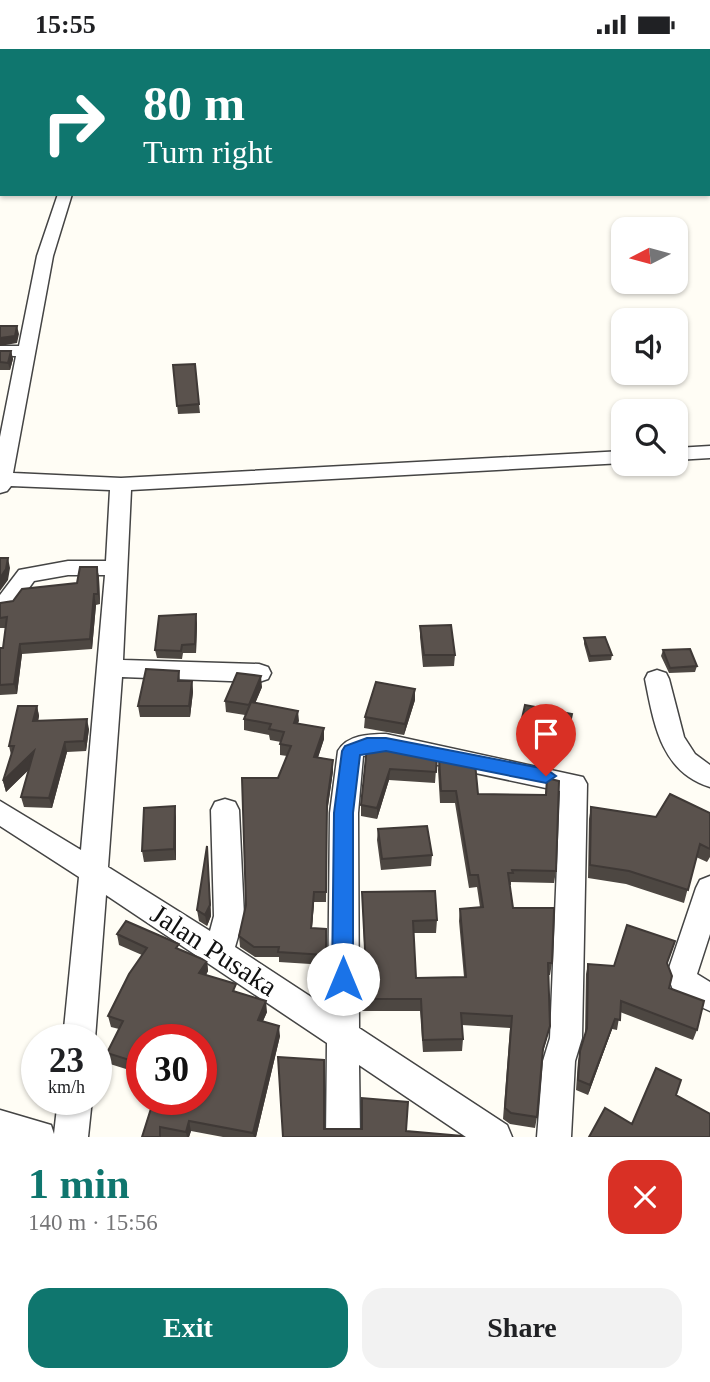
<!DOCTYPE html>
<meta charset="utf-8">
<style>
body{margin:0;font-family:Georgia,serif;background:#f2f2f2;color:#202124;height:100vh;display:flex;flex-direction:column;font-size:26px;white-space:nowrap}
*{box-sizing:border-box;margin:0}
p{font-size:23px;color:#757577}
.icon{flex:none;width:38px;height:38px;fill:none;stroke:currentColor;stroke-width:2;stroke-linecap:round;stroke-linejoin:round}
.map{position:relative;height:1088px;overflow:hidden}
.panel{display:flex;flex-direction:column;background:#fff;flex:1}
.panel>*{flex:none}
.hud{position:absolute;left:0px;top:0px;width:710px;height:147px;box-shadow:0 2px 5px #0004;background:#0f766e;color:#fff;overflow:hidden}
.needle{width:46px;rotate:264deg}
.tools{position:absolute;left:611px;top:168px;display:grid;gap:14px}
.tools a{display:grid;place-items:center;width:77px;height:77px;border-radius:14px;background:#fff;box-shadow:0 2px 5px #0004;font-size:35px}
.speed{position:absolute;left:21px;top:975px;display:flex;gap:14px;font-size:35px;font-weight:700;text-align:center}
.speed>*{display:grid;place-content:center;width:91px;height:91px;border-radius:50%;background:#fff;box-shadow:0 2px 5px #0004;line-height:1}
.speed small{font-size:18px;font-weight:400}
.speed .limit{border:10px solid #d22;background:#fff;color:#111}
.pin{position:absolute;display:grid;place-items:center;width:60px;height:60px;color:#fff;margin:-72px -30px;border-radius:50% 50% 50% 0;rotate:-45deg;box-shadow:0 0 7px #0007}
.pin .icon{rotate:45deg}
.me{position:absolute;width:77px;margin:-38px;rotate:0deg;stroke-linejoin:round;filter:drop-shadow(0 0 5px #0008)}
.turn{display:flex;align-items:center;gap:24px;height:147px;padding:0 28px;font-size:32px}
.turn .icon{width:91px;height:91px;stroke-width:2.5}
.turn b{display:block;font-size:49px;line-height:60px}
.round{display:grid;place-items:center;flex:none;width:74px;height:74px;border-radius:21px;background:#f2f2f2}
.head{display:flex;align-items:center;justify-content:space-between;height:119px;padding:0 28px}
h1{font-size:42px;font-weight:600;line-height:52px;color:#0f766e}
.action{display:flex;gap:14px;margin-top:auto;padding:14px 28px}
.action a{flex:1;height:80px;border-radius:21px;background:#0f766e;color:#fff;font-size:28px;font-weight:600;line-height:80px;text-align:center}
.action a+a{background:#f2f2f2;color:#202124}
.status{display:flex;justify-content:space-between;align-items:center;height:49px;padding:0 35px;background:#fff;direction:ltr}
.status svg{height:19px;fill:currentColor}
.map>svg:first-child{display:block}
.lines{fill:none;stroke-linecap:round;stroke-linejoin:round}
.minor-casing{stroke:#444;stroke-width:3}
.minor{fill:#fff;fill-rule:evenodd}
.wall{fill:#4d4742}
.shaded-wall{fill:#3f3936}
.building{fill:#5a524d;stroke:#3f3936;stroke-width:2}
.route{fill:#1a73e8;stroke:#114b97;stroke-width:2}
.labels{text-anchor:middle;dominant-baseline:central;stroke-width:7;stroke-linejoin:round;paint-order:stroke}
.near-street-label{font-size:28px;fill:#111;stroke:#fff}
</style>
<div class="status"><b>15:55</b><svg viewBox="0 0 49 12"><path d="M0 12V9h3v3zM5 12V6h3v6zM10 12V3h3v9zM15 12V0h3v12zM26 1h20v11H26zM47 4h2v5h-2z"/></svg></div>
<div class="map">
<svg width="710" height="1088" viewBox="0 0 710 1088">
<rect width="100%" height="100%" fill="#fffdf5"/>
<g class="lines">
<defs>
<path id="minor" d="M58 145H72L53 207 13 424 121 429 623 402V414L131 441 123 611 259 615 268 618 271 624 268 630 259 633 122 628 108 818 210 882 214 867 211 761 215 753 225 750 235 753 239 761 244 867 235 898 328 959 330 764 338 702C347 686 369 685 386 685L583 728 587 735 582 989 575 1012 571 1088H537L543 1012 550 989 560 742 386 705 363 707 358 764 359 979 507 1076 512 1088H466L359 1016 360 1088H326L327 994 106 846 95 990H63L79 828 0 777V752L81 801 105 526H68L34 532 13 561 0 562V546L19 521 68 512H106L110 441 11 437 7 442 0 444V388L16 307H0V297H19L37 207Z
M710 397V409L676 411V399Z
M657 621 666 624 669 630 684 688 695 705 710 716V738C661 723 654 675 645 630L648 624Z
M710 827V885L697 925 710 933V962L675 946 667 925 696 839 700 831Z
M58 1050H92L88 1088H0V1061L51 1076 54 1085Z"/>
</defs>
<!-- minor casing -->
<use href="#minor" class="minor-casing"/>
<!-- minor -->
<use href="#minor" class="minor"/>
</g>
<!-- wall -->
<path class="wall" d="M565 0H589L588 2H567Z
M0 302H11L13 310 10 321H0Z
M173 316 199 355 200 364 178 365Z
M97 518 99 529 100 555 96 556 92 600 22 605 17 645 0 646V599H3L6 579H0V554L13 552 77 534Z
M197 574 196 604H183L182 610 157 609 155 601Z
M420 577 455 606 454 617 423 618 420 588Z
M584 589 612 606 611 611 589 613 584 595Z
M663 601 697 617 695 623 669 624 661 607Z
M179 622 180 632H192L193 643 190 668H140L138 657Z
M262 638 255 654 298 662V675L324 690 318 708 333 711V722L327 764 326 853H314L312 879 326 880V916L279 913V908H255L240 898 239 887 278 729 287 707 280 706V695L281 693 270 691 269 686 244 681V670L245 666 226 663 225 652Z
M415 651 404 686 364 679 365 668Z
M37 657 39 667 38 672 89 680 86 702 67 703 52 759 24 758 21 748 29 720 6 743 3 732 11 706 9 697Z
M572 665 565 703 518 694 519 683Z
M367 698 437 707 435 734 389 731 377 770 361 767V756Z
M439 709 478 745 545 746 547 729 556 822 554 834 511 833V836H510L513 859 552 914 550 926H548L547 989 542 1006 537 1068 535 1079 510 1075 503 1070 510 979 462 976 463 990 462 1002 423 1003 420 962H362L361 919H365L362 843 437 871 436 884H413L416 929 464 928 459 872 460 860 480 858 477 838 469 839 455 754H440L438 721Z
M591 758 656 768 710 764V808L707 813 696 808 684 854 626 835 588 829 589 770Z
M176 768V811L144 813 142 802Z
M378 780 432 806 431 817 381 821 377 791Z
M207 797 211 867 207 877 199 872 197 861Z
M117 885 180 901 207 912 208 922 206 926 237 943 267 963 263 972 280 987 256 1088H223L191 1082 189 1088H142L201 1050 142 990V1025L110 1015 107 1004 119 980 111 978 108 967 142 906 119 896Z
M588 915 614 917 668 915 669 939 697 981 693 991 620 963 617 981 612 980 588 1046 576 1041 578 1012 585 986 586 925Z"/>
<!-- shaded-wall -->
<path class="shaded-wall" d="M17 277 19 285 17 294 0 297V289Z
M11 302 13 310 10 321 8 314Z
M8 509 10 519 8 531 0 542V529Z
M97 518 99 529 100 555 98 545Z
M94 545 96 556 92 600 90 590Z
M196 565 197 574 196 604 195 595Z
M20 595 22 605 17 645 14 635Z
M261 627 262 638 250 667 249 656Z
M192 632 193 643 190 668 189 657Z
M415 640V651L404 686 405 675Z
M37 657 39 667 36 682 33 672Z
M298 662 299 672 294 685V674Z
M87 670 89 680 86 702 84 692Z
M324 679V690L315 718 314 708Z
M65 693 67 703 52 759 49 749Z
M34 702 37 713 6 743 3 732Z
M333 711V722L327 764 326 853 327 753Z
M390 720 389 731 377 770V759Z
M175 757 176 768V811L174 800Z
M207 797 211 867 207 877 205 866Z
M314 843V853L311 889V879Z
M207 912 208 922 201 934 199 924Z
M266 952 267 963 259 981 258 971Z
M615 970 612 980 588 1046 590 1036Z
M279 977 280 987 256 1088H254L253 1084Z
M189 1072 191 1082 189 1088H187L186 1083Z"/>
<!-- building -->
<path class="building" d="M0 277H17L15 287 0 289Z
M0 302H11L8 314 0 313Z
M195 315 199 355 177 357 173 316Z
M0 509H8L6 520 0 529Z
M80 518H97L98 545H94L90 590 20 595 14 635 0 636V599H3L7 568 0 569V554L13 552 22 540 77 534Z
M196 565 195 595 182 596 181 602 155 601 159 567Z
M451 576 455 606H424L420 577Z
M605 588 612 606 590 607 584 589Z
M690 600 697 617 670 619 663 601Z
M146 620 179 622 178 632H192L189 657H138Z
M237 624 261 627 249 656 225 652Z
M376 633 415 640 405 675 365 668Z
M251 653 298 662 294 674 324 679 314 708 333 711 327 753 326 843H314L311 879 326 880V906L278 903 279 898H254L239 887 246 856 242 729H278L291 697 280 695 284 683 269 680 271 675 244 670Z
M525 656 572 665 566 692 519 683Z
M18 657H37L33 672 87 670 84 692 65 693 49 749 21 748 34 702 3 732 14 697H9Z
M386 697 437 707 436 723 390 720 377 759 361 756 367 698Z
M439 709 475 714 478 745 546 746 547 729 559 732 556 822 512 821 513 824H508L513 859H554V862L552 914H548L550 977 543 1000 537 1068 511 1064 505 1059 512 967 461 964 463 990 423 991 421 950H362L361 919H366L362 843 435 842 437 871 413 872 416 929 466 928 460 860 483 858 478 826H470L456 742H441Z
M670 745 710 764V800L700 795 688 841 629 822 590 816 591 758 656 768Z
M175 757 174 800 142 802 144 759Z
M427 777 432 806 382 810 378 780Z
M207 797 210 856 205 866 197 861Z
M126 872 179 895 176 899 207 912 199 924 236 935 233 942 266 952 258 971 279 977 253 1084 189 1072 186 1083 160 1078V1088H142L154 1050H201V990H142V1015L107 1004 123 972 108 967 129 925 147 899 117 885Z
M627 876 675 892 667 914 672 927 669 939 704 952 697 981 621 952 620 971 615 970 590 1036 578 1031 580 1002 587 979 588 915 614 917Z
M278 1008 324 1011V1080H362V1049L408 1053 406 1082 462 1087V1088H283Z
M656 1019 681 1031 676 1046 710 1065V1088H589L605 1059 632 1075Z"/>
<!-- route -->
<path class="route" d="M367 689H386L546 720 556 727 546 734 386 702 360 706 353 764V930L350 937 343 940 335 937 332 930 334 764 342 702 345 697Z"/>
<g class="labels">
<!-- near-street labels -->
<g class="near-street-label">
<text transform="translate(214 901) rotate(33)">Jalan Pusaka</text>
</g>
</g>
</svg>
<div class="tools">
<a><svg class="needle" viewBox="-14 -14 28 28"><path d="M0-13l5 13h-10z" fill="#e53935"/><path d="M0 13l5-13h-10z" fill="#757577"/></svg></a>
<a><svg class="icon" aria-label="sound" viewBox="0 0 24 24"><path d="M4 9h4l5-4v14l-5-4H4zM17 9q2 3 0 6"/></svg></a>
<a><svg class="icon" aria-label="search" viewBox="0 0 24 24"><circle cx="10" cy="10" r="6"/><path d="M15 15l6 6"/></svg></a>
</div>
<div class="speed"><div>23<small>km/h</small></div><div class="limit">30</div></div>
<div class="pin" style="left:546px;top:727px;background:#d93025"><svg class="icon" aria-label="arrive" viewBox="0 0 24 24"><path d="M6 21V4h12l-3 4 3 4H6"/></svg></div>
<svg class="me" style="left:343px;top:930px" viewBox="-20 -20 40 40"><circle r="19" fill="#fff"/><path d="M0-13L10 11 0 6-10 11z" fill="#1a73e8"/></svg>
<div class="hud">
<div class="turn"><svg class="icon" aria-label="right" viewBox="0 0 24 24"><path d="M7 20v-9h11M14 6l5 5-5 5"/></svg><div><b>80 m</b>Turn right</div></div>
</div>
</div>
<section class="panel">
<div class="head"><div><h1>1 min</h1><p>140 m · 15:56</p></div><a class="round" style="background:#d93025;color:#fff"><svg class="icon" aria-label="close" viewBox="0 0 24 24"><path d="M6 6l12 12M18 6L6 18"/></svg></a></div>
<div class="action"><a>Exit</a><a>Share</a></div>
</section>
